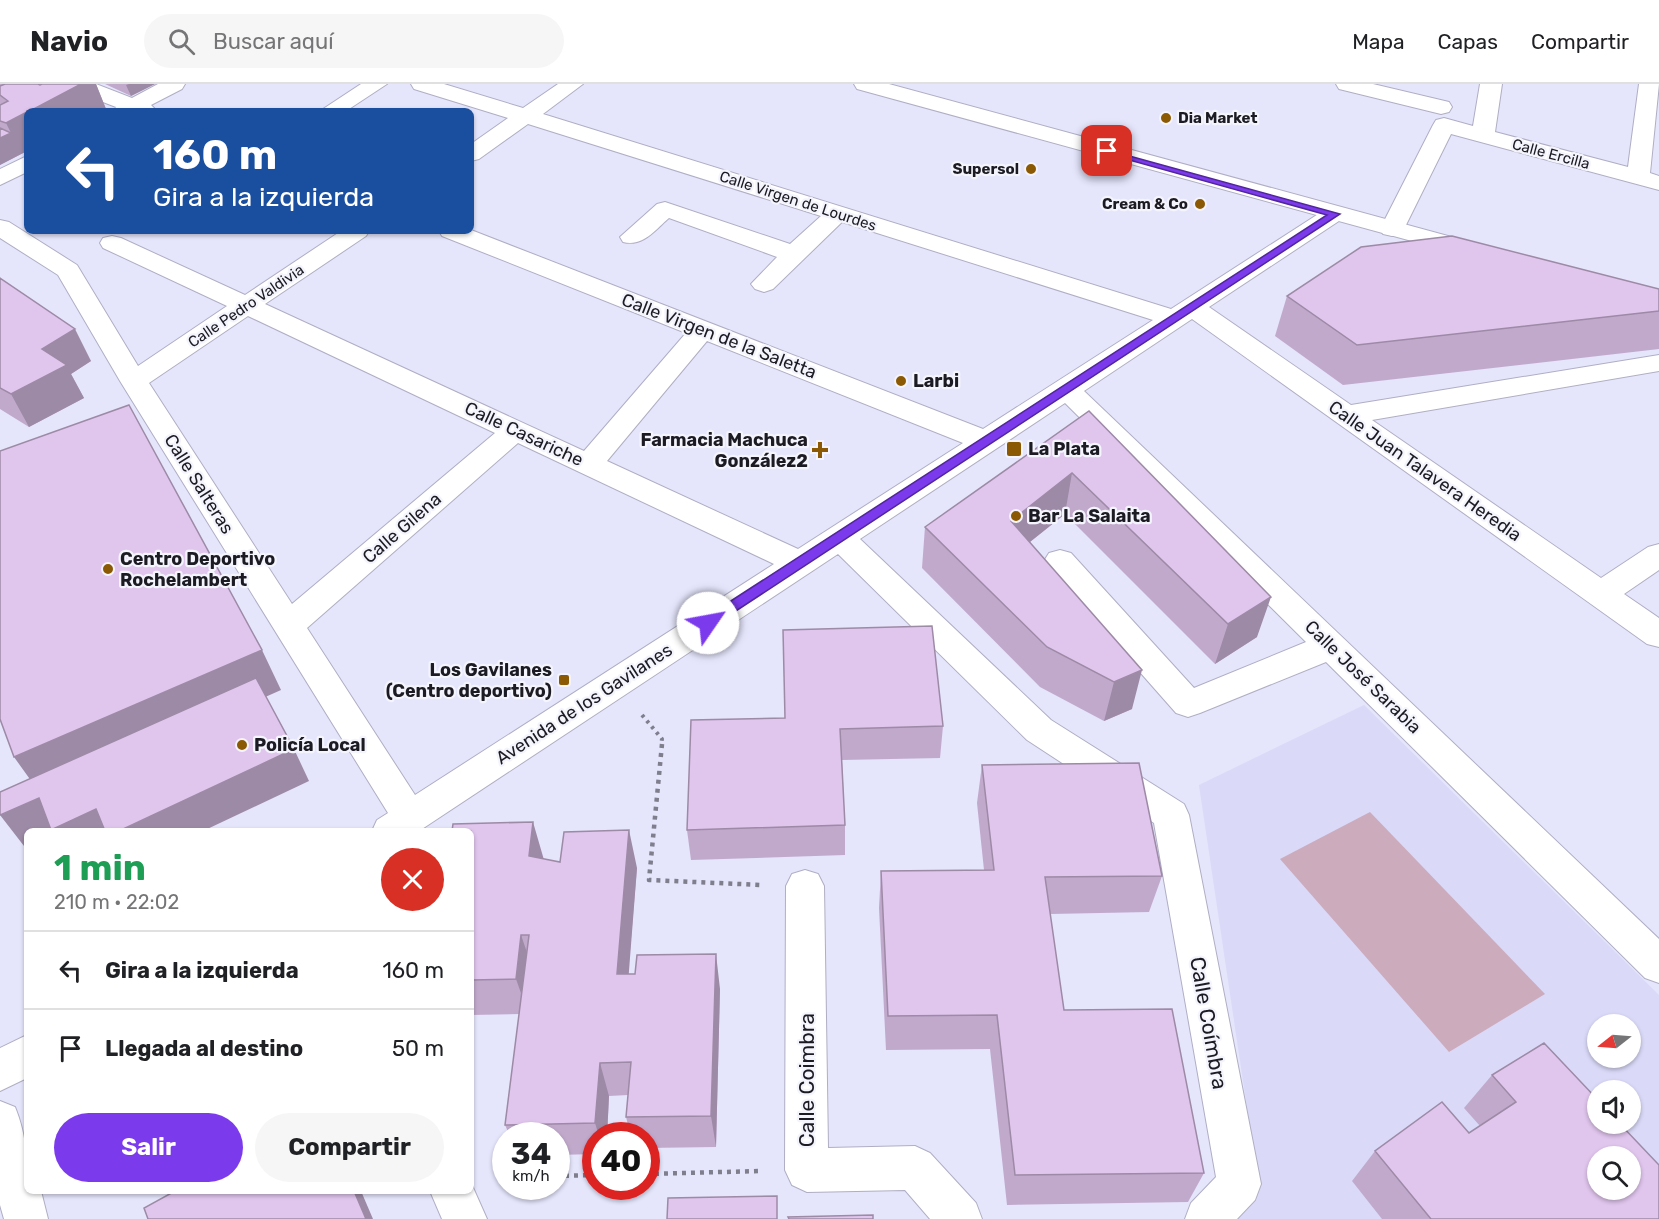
<!DOCTYPE html>
<html lang="es">
<meta charset="utf-8">
<style>
body{margin:0;font-family:Rubik,sans-serif;background:#f6f6f6;color:#202124;height:100vh;display:flex;flex-direction:column;font-size:22px;white-space:nowrap}
*{box-sizing:border-box;margin:0}
p{font-size:20px;color:#757577}
.icon{flex:none;width:33px;height:33px;fill:none;stroke:currentColor;stroke-width:2;stroke-linecap:round;stroke-linejoin:round}
.map{position:relative;flex:1;overflow:hidden}
.panel{position:absolute;left:24px;top:744px;width:450px;height:366px;display:flex;flex-direction:column;background:#fff;border-radius:9px;box-shadow:0 2px 4px #0004}
.panel>*{flex:none}
.banner{position:absolute;left:24px;top:24px;width:450px;height:126px;border-radius:9px;box-shadow:0 2px 4px #0004;background:#1a4fa0;color:#fff;overflow:hidden}
.needle{width:39px;rotate:253deg}
.buttons{position:absolute;left:1587px;top:930px;display:grid;gap:12px}
.buttons a{display:grid;place-items:center;width:54px;height:54px;border-radius:50%;background:#fff;box-shadow:0 2px 4px #0004;font-size:30px}
.speed{position:absolute;left:492px;top:1038px;display:flex;gap:12px;font-size:30px;font-weight:700;text-align:center}
.speed>*{display:grid;place-content:center;width:78px;height:78px;border-radius:50%;background:#fff;box-shadow:0 2px 4px #0004;line-height:1}
.speed small{font-size:15px;font-weight:400}
.speed .limit{border:9px solid #d22;background:#fff;color:#111}
.pin{position:absolute;display:grid;place-items:center;width:51px;height:51px;color:#fff;margin:-26px;border-radius:12px;box-shadow:0 3px 9px #0006}
.me{position:absolute;width:66px;margin:-33px;rotate:57deg;stroke-linejoin:round;filter:drop-shadow(0 0 4px #0008)}
.turn{display:flex;align-items:center;gap:21px;height:126px;padding:0 30px;font-size:27px}
.turn .icon{width:78px;height:78px;stroke-width:2.5}
.turn b{display:block;font-size:42px;line-height:51px}
.round{display:grid;place-items:center;flex:none;width:63px;height:63px;border-radius:32px;background:#f6f6f6}
.overview{display:flex;align-items:center;justify-content:space-between;height:102px;padding:0 30px}
h1{font-size:36px;font-weight:700;line-height:45px;color:#1e9e55}
.button{display:flex;gap:12px;margin-top:auto;padding:12px 30px}
.button a{flex:1;height:69px;border-radius:36px;background:#7c3aed;color:#fff;font-size:24px;font-weight:700;line-height:69px;text-align:center}
.button a+a{background:#f6f6f6;color:#202124}
ul{padding:0;list-style:none}
li{display:flex;align-items:center;gap:18px;height:78px;padding:0 30px;border-top:2px solid #e0e0e0}
li div{flex:1}
li b{display:block;font-size:22px}
li em{font-style:normal}
header{display:flex;align-items:center;gap:36px;box-sizing:border-box;height:84px;padding:0 30px;background:#fff;border-bottom:2px solid #e0e0e0}
header strong{font-size:28px}
nav{display:flex;gap:33px;margin-inline-start:auto;font-size:21px}
.search{width:420px;height:54px;background:#f6f6f6;display:flex;align-items:center;gap:15px;box-sizing:border-box;padding:0 21px;border-radius:33px;color:#757577;font-size:22px}
.map>svg:first-child{display:block}
.built{fill:#dad9f8;fill-rule:evenodd}
.green{fill:#ccabbd}
.lines{fill:none;stroke-linecap:round;stroke-linejoin:round}
.minor-casing{stroke:#afaec4;stroke-width:2}
.major-casing{stroke:#afaec4;stroke-width:2}
.path-far1{stroke:#7e7e8d;stroke-width:4;stroke-dasharray:3 4.5;stroke-linecap:butt}
.path{stroke:#7e7e8d;stroke-width:4.5;stroke-dasharray:4 5;stroke-linecap:butt}
.minor{fill:#fff;fill-rule:evenodd}
.major{fill:#fff;fill-rule:evenodd}
.wall{fill:#c1a9cc}
.shaded-wall{fill:#9d8aa6}
.building{fill:#e0c5ed;stroke:#9d8aa6;stroke-width:1.5;fill-rule:evenodd}
.route{fill:#7c3aed;stroke:#51269a;stroke-width:1.5}
.poi-dot{fill:#8b5904;stroke:#f4f4fd;stroke-width:2}
.labels{text-anchor:middle;dominant-baseline:central;stroke-width:4.5;stroke-linejoin:round;paint-order:stroke}
.far-poi-label{font-size:15px;font-weight:bold;fill:#1c1b23;stroke:#f4f4fd;text-anchor:end}
.far-street-label{font-size:15px;fill:#1c1b23;stroke:#f4f4fd}
.street-label{font-size:18px;fill:#1c1b23;stroke:#f4f4fd}
.poi-label{font-size:18px;font-weight:bold;fill:#1c1b23;stroke:#f4f4fd;text-anchor:start}
.near-street-label{font-size:21px;fill:#1c1b23;stroke:#f4f4fd}
</style>
<header>
<strong>Navio</strong>
<div class="search"><svg class="icon" aria-label="search" viewBox="0 0 24 24"><circle cx="10" cy="10" r="6"/><path d="M15 15l6 6"/></svg>Buscar aquí</div>
<nav><a>Mapa</a><a>Capas</a><a>Compartir</a></nav>
</header>
<div class="map">
<svg width="1659" height="1135" viewBox="0 0 1659 1135">
<rect width="100%" height="100%" fill="#e5e5fc"/>
<!-- built -->
<path class="built" d="M1364 621 1659 911V1135H1218L1258 1098 1199 701ZM1598 940H1630V974H1598ZM1598 1006H1630V1040H1598ZM1598 1072H1630V1106H1598Z"/>
<!-- green -->
<path class="green" d="M1370 728 1545 910 1449 968 1280 775Z"/>
<g class="lines">
<defs>
<path id="minor" d="M66 0H96L132 14 158 0H185L182 5 151 21 157 27H113L116 23 69 5Z
M361 0H387L346 27H320Z
M411 0H444L523 24 558 0H583L543 30 1171 225 1326 125 1334 123 1342 125 1346 130 1342 135 1209 223 1351 321 1659 271V287L1372 336 1601 494 1648 463 1659 460V486L1624 510 1659 534V563L1647 560 1192 235 1084 307 1659 855V899L1645 894 1326 578 1200 629 1188 633 1176 629 1049 485 1044 477 1049 469 1060 466 1071 469 1194 604 1306 558 1065 319 860 455 1051 636 1184 720 1189 731 1261 1100 1255 1116 1237 1135H1185L1191 1119 1216 1093 1154 739 1027 656 838 470 419 747H372L377 736 388 729 120 297 58 191 0 154V136L9 138 77 181 138 282 227 222 103 164 100 159 103 154 112 152 121 154 245 211 341 147H369L366 152 265 220 584 367 686 249 442 152 439 147 471 146 983 345 1153 236 842 138 773 205 764 208 755 205 751 200 777 173 669 134C655 146 643 163 623 158L620 153 657 120 665 118 790 160 821 132 528 40 479 75 471 77V60L508 34 414 5ZM248 232 495 349 292 520 149 299ZM707 257 963 359 798 465 607 377ZM518 359 774 480 415 711 307 544Z
M1336 0H1373L1449 18 1452 23 1449 28 1441 30 1339 5Z
M1480 0H1502L1495 48 1628 83 1639 0H1659L1650 89 1659 92V106L1451 50 1404 145 1401 150 1392 152 1383 150 1380 145 1433 41 1436 36 1444 34 1473 42Z
M27 72V88L0 101V85Z
M805 786 818 790 824 802 828 1064 915 1062 930 1069 976 1119 982 1135H930L905 1106 807 1108 792 1101 785 1086 786 802 792 790Z
M27 951V994L0 1007V964Z
M0 1017 15 1023C27 1052 27 1077 27 1107H41L48 1135H4L0 1121Z
M471 1099 487 1135H442L430 1107H471Z"/>
<path id="major" d="M854 0H889L1481 161 1484 166 1481 171 1472 173 1463 171 857 5Z"/>
</defs>
<!-- minor casing -->
<use href="#minor" class="minor-casing"/>
<!-- major casing -->
<use href="#major" class="major-casing"/>
<!-- path-far1 -->
<path class="path-far1" d="M642 631 662 655 661 661"/>
<!-- path -->
<path class="path" d="M662 660 649 796 762 801
M646 1090 761 1087
M556 1092 596 1091"/>
<!-- minor -->
<use href="#minor" class="minor"/>
<!-- major -->
<use href="#major" class="major"/>
</g>
<!-- wall -->
<path class="wall" d="M0 0H96L106 25 101 27H27V67L0 81Z
M105 0H155L131 12Z
M0 194 91 277 71 290 84 314 29 343 0 325Z
M1659 205V265L1343 301 1275 252 1287 212Z
M1089 327 1257 553 1215 580 1065 430 1030 458 1132 625 1104 637 1040 603 922 484 925 443Z
M691 636 943 642 940 674 842 676 845 741V771L691 776 687 746Z
M982 681 1162 792 1149 828 1050 830 1064 926 1204 1089 1188 1118 1007 1121 990 965 886 966 879 824 881 787 984 786 977 719Z
M471 747 544 775 560 778 637 784 628 890 720 905 716 1063 646 1064V1052H631L626 1033 628 1011 609 1012 607 1052H596V1070L556 1071V1052H510L505 1041 519 930 471 931Z
M1492 991 1659 1135H1382L1352 1097 1375 1067 1469 1049 1480 1042 1464 1024Z"/>
<!-- shaded-wall -->
<path class="shaded-wall" d="M81 0H96L106 25 101 27H30Z
M129 0H155L131 12 126 1Z
M27 28V67L0 81V54L11 49 6 39Z
M75 245 91 277 71 290 84 314 29 343 11 310 42 265Z
M1072 389 1065 430 1006 477 1011 437Z
M1271 513 1257 553 1215 580 1228 540Z
M262 566 281 606 42 712 14 673Z
M1142 586 1132 625 1104 637 1114 598Z
M294 665 309 697 203 747H119Z
M39 714 96 725 111 747H27V761L24 762 0 731Z
M533 738 544 776 529 772Z
M629 746 637 784 626 925 617 890Z
M521 851 533 886 528 929 516 895Z
M716 870 720 905 716 1063 711 1032Z
M600 979 609 1012 607 1052H599L595 1039Z
M354 1107H361L373 1135H366Z"/>
<!-- building -->
<path class="building" d="M5 0H38L40 1 42 0H81L30 27H27V28L6 39 0 37V21L8 17 0 11V2Z
M0 44 11 49 0 54Z
M1452 152 1659 205V227L1357 261 1287 212 1361 163Z
M0 194 75 245 42 265 67 281 11 310 0 304Z
M129 321 262 566 14 673 0 635V367Z
M1089 327 1271 513 1228 540 1072 389 1011 437 1142 586 1114 598 1047 563 925 443Z
M932 542 943 642 840 645 845 741 687 746 691 636 785 634 783 546Z
M256 594 294 665 119 747H105L96 725 51 746 39 714 0 731V708Z
M1139 679 1162 792 1045 793 1064 926 1172 925 1204 1089 1015 1091 997 931 888 932 881 787 994 786 982 681Z
M533 738 529 772 560 778 564 748 629 746 617 890H635L637 871 716 870 711 1032 626 1033 631 978 600 979 595 1039 505 1041 529 851H521L516 895 471 896V747H452L453 740Z
M1544 959 1598 1016V1040H1620L1659 1081V1135H1431L1375 1067 1442 1018 1469 1049 1516 1018 1492 991ZM1598 1072H1630V1106H1598Z
M175 1107H354L366 1135H148L144 1124Z
M777 1112V1135H667L668 1114Z
M873 1131V1135H789L788 1133Z"/>
<!-- route -->
<path class="route" d="M1104 65 1340 130 713 542H703V535L1327 131 1104 69Z"/>
<!-- markers -->
<g class="poi-dot">
<circle cx="1166" cy="34" r="6"/>
<circle cx="1031" cy="85" r="6"/>
<circle cx="1200" cy="120" r="6"/>
<circle cx="901" cy="297" r="6"/>
<rect x="1006" y="357" width="16" height="16" rx="3"/>
<path d="M817 357h6v6h6v6h-6v6h-6v-6h-6v-6h6z"/>
<circle cx="1016" cy="432" r="6"/>
<circle cx="108" cy="485" r="6"/>
<rect x="558" y="590" width="12" height="12" rx="3"/>
<circle cx="242" cy="661" r="6"/>
</g>
<g class="labels">
<!-- far-poi labels -->
<g class="far-poi-label">
<text x="1178" y="34" text-anchor="start">Dia Market</text>
<text x="1019" y="85">Supersol</text>
<text x="1188" y="120">Cream &amp; Co</text>
</g>
<!-- far-street labels -->
<g class="far-street-label">
<text transform="translate(1551 70) rotate(15)">Calle Ercilla</text>
<text transform="translate(798 117) rotate(18)">Calle Virgen de Lourdes</text>
<text transform="translate(246 222) rotate(-34)">Calle Pedro Valdivia</text>
</g>
<!-- street labels -->
<g class="street-label">
<text transform="translate(719 252) rotate(21)">Calle Virgen de la Saletta</text>
<text transform="translate(524 350) rotate(25)">Calle Casariche</text>
<text transform="translate(1425 387) rotate(35)">Calle Juan Talavera Heredia</text>
<text transform="translate(199 400) rotate(58)">Calle Salteras</text>
<text transform="translate(402 444) rotate(-41)">Calle Gilena</text>
<text transform="translate(1363 593) rotate(44)">Calle José Sarabia</text>
<text transform="translate(584 620) rotate(-33)">Avenida de los Gavilanes</text>
</g>
<!-- poi labels -->
<g class="poi-label">
<text x="913" y="297">Larbi</text>
<text x="808" y="356" text-anchor="end">Farmacia Machuca<tspan x="808" dy="21">González2</tspan></text>
<text x="1028" y="365">La Plata</text>
<text x="1028" y="432">Bar La Salaita</text>
<text x="120" y="475">Centro Deportivo<tspan x="120" dy="21">Rochelambert</tspan></text>
<text x="552" y="586" text-anchor="end">Los Gavilanes<tspan x="552" dy="21">(Centro deportivo)</tspan></text>
<text x="254" y="661">Policía Local</text>
</g>
<!-- near-street labels -->
<g class="near-street-label">
<text transform="translate(1209 939) rotate(80)">Calle Coímbra</text>
<text transform="translate(806 996) rotate(-90)">Calle Coimbra</text>
</g>
</g>
</svg>
<div class="buttons">
<a><svg class="needle" viewBox="-14 -14 28 28"><path d="M0-13l5 13h-10z" fill="#e53935"/><path d="M0 13l5-13h-10z" fill="#757577"/></svg></a>
<a><svg class="icon" aria-label="sound" viewBox="0 0 24 24"><path d="M4 9h4l5-4v14l-5-4H4zM17 9q2 3 0 6"/></svg></a>
<a><svg class="icon" aria-label="search" viewBox="0 0 24 24"><circle cx="10" cy="10" r="6"/><path d="M15 15l6 6"/></svg></a>
</div>
<div class="speed"><div>34<small>km/h</small></div><div class="limit">40</div></div>
<div class="pin" style="left:1107px;top:67px;background:#d93025"><svg class="icon" aria-label="arrive" viewBox="0 0 24 24"><path d="M6 21V4h12l-3 4 3 4H6"/></svg></div>
<svg class="me" style="left:708px;top:539px" viewBox="-20 -20 40 40"><circle r="19" fill="#fff"/><path d="M0-13L10 11 0 6-10 11z" fill="#7c3aed"/></svg>
<div class="banner">
<div class="turn"><svg class="icon" aria-label="left" viewBox="0 0 24 24"><path d="M17 20v-9H6M10 6l-5 5 5 5"/></svg><div><b>160 m</b>Gira a la izquierda</div></div>
</div>
<section class="panel">
<div class="overview"><div><h1>1 min</h1><p>210 m · 22:02</p></div><a class="round" style="background:#d93025;color:#fff"><svg class="icon" aria-label="close" viewBox="0 0 24 24"><path d="M6 6l12 12M18 6L6 18"/></svg></a></div>
<ul>
<li><svg class="icon" aria-label="left" viewBox="0 0 24 24"><path d="M17 20v-9H6M10 6l-5 5 5 5"/></svg><div><b>Gira a la izquierda</b></div><em>160 m</em></li>
<li><svg class="icon" aria-label="arrive" viewBox="0 0 24 24"><path d="M6 21V4h12l-3 4 3 4H6"/></svg><div><b>Llegada al destino</b></div><em>50 m</em></li>
</ul>
<div class="button"><a>Salir</a><a>Compartir</a></div>
</section>
</div>
